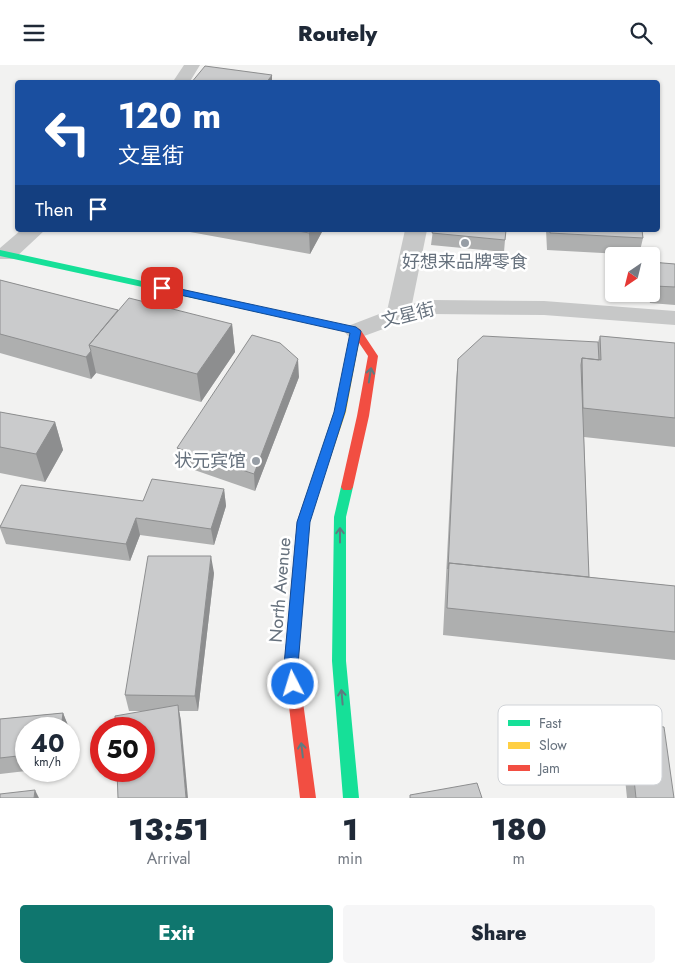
<!DOCTYPE html>
<meta charset="utf-8">
<style>
body{margin:0;font-family:Jost,"Noto Sans SC",sans-serif;background:#f6f6f7;color:#1f2937;height:100vh;display:flex;flex-direction:column;font-size:19px;white-space:nowrap}
*{box-sizing:border-box;margin:0}
p{font-size:16px;color:#747a83}
.icon{flex:none;width:28px;height:28px;fill:none;stroke:currentColor;stroke-width:2;stroke-linecap:round;stroke-linejoin:round}
.map{position:relative;height:733px;overflow:hidden}
.sheet{display:flex;flex-direction:column;background:#fff;flex:1}
.sheet>*{flex:none}
.top-card{position:absolute;left:15px;top:15px;width:645px;height:152px;border-radius:5px;box-shadow:0 1px 4px #0004;background:#1a4fa0;color:#fff;overflow:hidden}
.needle{width:32px;rotate:215deg}
.tools{position:absolute;left:605px;top:182px;display:grid;gap:10px}
.tools a{display:grid;place-items:center;width:55px;height:55px;border-radius:5px;background:#fff;box-shadow:0 1px 4px #0004;font-size:25px}
.speed{position:absolute;left:15px;top:652px;display:flex;gap:10px;font-size:25px;font-weight:700;text-align:center}
.speed>*{display:grid;place-content:center;width:65px;height:65px;border-radius:50%;background:#fff;box-shadow:0 1px 4px #0004;line-height:1}
.speed small{font-size:12px;font-weight:400}
.speed .limit{border:8px solid #d22;background:#fff;color:#111}
.pin{position:absolute;display:grid;place-items:center;width:42px;height:42px;color:#fff;margin:-21px;border-radius:10px;box-shadow:0 2px 8px #0006}
.me{position:absolute;width:55px;margin:-28px;rotate:355deg;stroke-linejoin:round;filter:drop-shadow(0 0 4px #0008)}
.turn{display:flex;align-items:center;gap:18px;height:105px;padding:0 20px;font-size:22px}
.turn .icon{width:65px;height:65px;stroke-width:2.5}
.turn b{display:block;font-size:35px;line-height:42px}
.then{display:flex;align-items:center;height:48px;padding:0 20px;background:#0003;gap:10px;font-size:19px}
.eta{display:flex;justify-content:space-evenly;align-items:center;height:85px;text-align:center}
.eta b{font-size:30px;font-weight:800;line-height:35px}
.cta{display:flex;gap:10px;margin-top:auto;padding:10px 20px}
.cta a{flex:1;height:58px;border-radius:5px;background:#0f766e;color:#fff;font-size:20px;font-weight:800;line-height:58px;text-align:center}
.cta a+a{background:#f6f6f7;color:#1f2937}
header{display:flex;justify-content:space-between;align-items:center;height:65px;padding:0 20px;background:#fff;font-size:22px;font-weight:800}
.map>svg:first-child{display:block}
.lines{fill:none;stroke-linecap:round;stroke-linejoin:round}
.street{fill:#c7c8c8;fill-rule:evenodd}
.fast{fill:#16e098;fill-rule:evenodd}
.slow{fill:#ffcf43;fill-rule:evenodd}
.jam{fill:#f24e42;fill-rule:evenodd}
.wall{fill:#aeafaf}
.shaded-wall{fill:#8d8e8f}
.building{fill:#cacbcc;stroke:#8d8e8f}
.oneway{stroke:#5e7c80}
.route{fill:#1a73e8;stroke:#114b97}
.poi-dot{fill:#979ea6;stroke:#fff;stroke-width:2}
.labels{text-anchor:middle;dominant-baseline:central;stroke-width:5;stroke-linejoin:round;paint-order:stroke}
.poi-label{font-size:18px;fill:#66717d;stroke:#fff}
.street-label{font-size:18px;fill:#66717d;stroke:#fff}
.key{fill:#fff;stroke:#d1d4d8;stroke-width:1}
.key-label{font-size:14px;fill:#66717d}
</style>
<header><svg class="icon" aria-label="menu" viewBox="0 0 24 24"><path d="M4 6h16M4 12h16M4 18h16"/></svg>Routely<svg class="icon" aria-label="search" viewBox="0 0 24 24"><circle cx="10" cy="10" r="6"/><path d="M15 15l6 6"/></svg></header>
<div class="map">
<svg width="675" height="733" viewBox="0 0 675 733">
<rect width="100%" height="100%" fill="#f2f2f1"/>
<g class="lines">
<!-- street -->
<path class="street" d="M184 0H200L189 18H172Z
M21 165H45L14 194H0V183Z
M405 165H427L412 239 431 235 544 236 675 246V260L544 250 431 249 405 256 356 274 348 271 344 266 348 261 387 246Z"/>
<!-- fast -->
<path class="fast" d="M0 185 275 245 280 248 275 251 0 191Z
M347 418 351 419 353 422 346 452V596L359 733H343L332 596 334 452 341 422 343 419Z"/>
<!-- slow -->
<path class="slow" d="M275 245 356 263 361 266 346 347 317 433 315 436H307L305 433 334 347 351 268 271 250 270 248Z"/>
<!-- jam -->
<path class="jam" d="M356 263 360 264 378 291 369 351 353 422 351 425H343L341 422 357 351 368 291 351 266Z
M311 428 315 430 317 433 309 457 298 600 316 733H300L284 600 297 457 305 433 307 430Z"/>
</g>
<!-- wall -->
<path class="wall" d="M179 165H323L310 189Z
M433 165 505 175 504 187 431 180Z
M546 165H642L643 173 639 190 547 185Z
M651 197 675 199V240L650 238 648 229H651Z
M0 215 118 245 232 259 235 287 201 337 96 308 91 314 0 288Z
M600 271 675 278V382L584 372 589 512 675 521V595L443 570 456 316 458 294 598 277Z
M299 312 255 426 180 400 177 383Z
M0 347 55 357 63 385 45 417 0 408Z
M224 424 226 441 214 480 140 470 130 496 6 479 0 463V460L143 436Z
M214 508 198 646H179L181 656 144 646H129L125 630Z
M63 648 69 663 26 664V706L0 709V654Z
M628 658 674 733H627L621 674Z"/>
<!-- shaded-wall -->
<path class="shaded-wall" d="M272 10V18H266Z
M311 165H323L310 189 309 168Z
M232 259 235 287 201 337 197 309Z
M91 286 96 308 91 314 86 292Z
M298 294 299 312 255 426 254 409Z
M55 357 63 385 45 417 36 389Z
M224 424 226 441 214 480 211 464Z
M136 453 140 470 130 496 126 479Z
M211 491 214 508 198 646 195 631Z
M178 640 181 656 188 733H186Z
M63 648 69 663V665V664H61Z
M35 725 39 733H34Z"/>
<!-- building -->
<path class="building" d="M205 1 272 10 266 18H191Z
M293 165H311L309 168Z
M433 165H506L505 175 432 168Z
M550 165H642L643 173 550 168Z
M651 197 675 199V222L655 221Z
M0 215 118 245 89 280 91 286 86 292 0 269Z
M129 233 232 259 197 309 89 280Z
M252 270 280 278 298 294 254 409 177 383Z
M483 271 598 277 599 295 582 293 581 300 589 512 449 498 448 504 458 294Z
M600 271 675 278V353L583 343 582 293 601 295Z
M0 347 55 357 36 389 0 382Z
M152 414 224 424 211 464 136 453 126 479 0 462 21 420 143 436Z
M148 491H211L195 631 125 630Z
M449 498 675 521V567L447 543Z
M178 640 186 733H118L117 706H144V664H115V651Z
M63 648 61 664H26V690L0 693V654Z
M628 658 664 662 674 733H636Z
M477 718 482 733H410V730Z
M35 725 34 733H0V729Z"/>
<!-- one-way arrows -->
<defs><path id="oneway-shaft" d="M-6 0H5M1.5-3L5.5 0L1.5 3" fill="none" stroke-width="1.6" stroke-linecap="round" stroke-linejoin="round" transform="scale(1.25)"/></defs>
<g class="oneway">
<use href="#oneway-shaft" transform="translate(370 310) rotate(-81)"/>
<use href="#oneway-shaft" transform="translate(340 470) rotate(-90)"/>
<use href="#oneway-shaft" transform="translate(342 632) rotate(-95)"/>
<use href="#oneway-shaft" transform="translate(302 685) rotate(-97)"/>
</g>
<!-- route -->
<path class="route" d="M162 220 356 262 361 266 345 347 310 457 298 600 300 619 298 623 293 625 288 623 284 600 297 457 334 347 350 268 158 225V221Z"/>
<!-- markers -->
<g class="poi-dot">
<circle cx="465" cy="178" r="5"/>
<circle cx="256" cy="396" r="5"/>
</g>
<g class="labels">
<!-- poi labels -->
<g class="poi-label">
<text x="465" y="197">好想来品牌零食</text>
<text x="246" y="396" text-anchor="end">状元宾馆</text>
</g>
<!-- street labels -->
<g class="street-label">
<text transform="translate(408 250) rotate(-14)">文星街</text>
<text transform="translate(280 525) rotate(-85)">North Avenue</text>
</g>
</g>
<!-- legend -->
<rect x="498" y="640" width="164" height="80" rx="8" class="key"/>
<rect x="508" y="655" width="22" height="6" fill="#16e098"/>
<rect x="508" y="677" width="22" height="7" fill="#ffcf43"/>
<rect x="508" y="700" width="22" height="6" fill="#f24e42"/>
<g class="key-label">
<text x="539" y="663">Fast</text>
<text x="539" y="685">Slow</text>
<text x="539" y="708">Jam</text>
</g>
</svg>
<div class="tools">
<a><svg class="needle" viewBox="-14 -14 28 28"><path d="M0-13l5 13h-10z" fill="#e53935"/><path d="M0 13l5-13h-10z" fill="#747a83"/></svg></a>
</div>
<div class="speed"><div>40<small>km/h</small></div><div class="limit">50</div></div>
<div class="pin" style="left:162px;top:223px;background:#d93025"><svg class="icon" aria-label="arrive" viewBox="0 0 24 24"><path d="M6 21V4h12l-3 4 3 4H6"/></svg></div>
<svg class="me" style="left:293px;top:619px" viewBox="-20 -20 40 40"><circle r="17" fill="#1a73e8" stroke="#fff" stroke-width="3"/><path d="M0-11L8 9 0 5-8 9z" fill="#fff"/></svg>
<div class="top-card">
<div class="turn"><svg class="icon" aria-label="left" viewBox="0 0 24 24"><path d="M17 20v-9H6M10 6l-5 5 5 5"/></svg><div><b>120 m</b>文星街</div></div>
<div class="then">Then<svg class="icon" aria-label="arrive" viewBox="0 0 24 24"><path d="M6 21V4h12l-3 4 3 4H6"/></svg></div>
</div>
</div>
<section class="sheet">
<div class="eta">
<div><b>13:51</b><p>Arrival</p></div>
<div><b>1</b><p>min</p></div>
<div><b>180</b><p>m</p></div>
</div>
<div class="cta"><a>Exit</a><a>Share</a></div>
</section>
